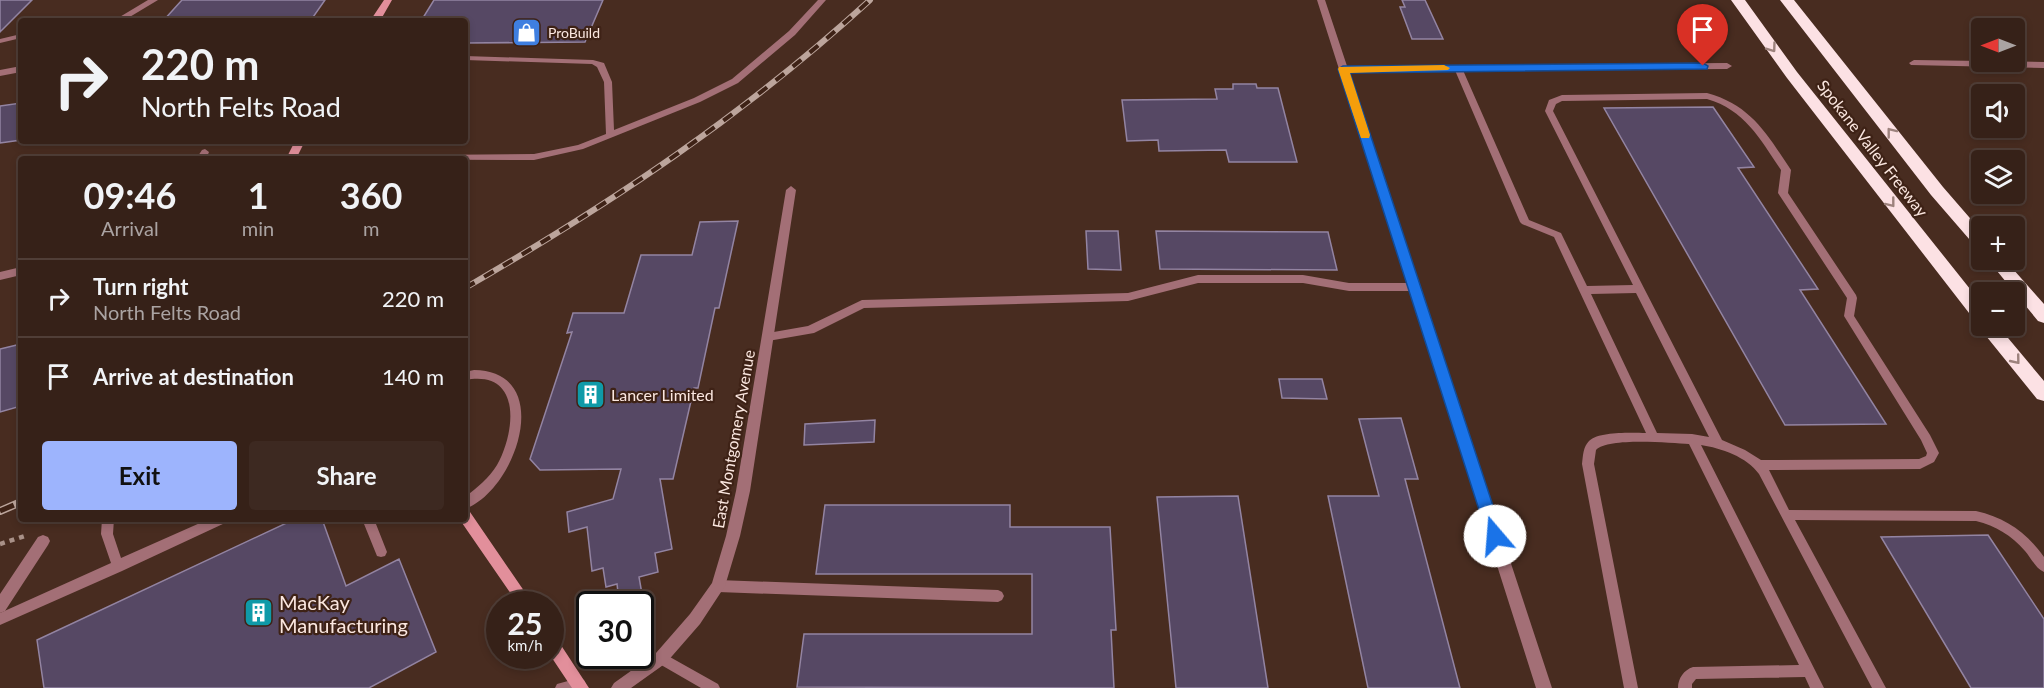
<!DOCTYPE html>
<meta charset="utf-8">
<style>
body{margin:0;font-family:Lato,sans-serif;background:#3d2921;color:#f1f3f6;height:100vh;display:flex;flex-direction:column;font-size:22px;white-space:nowrap}
*{box-sizing:border-box;margin:0}
p{font-size:20px;color:#aaa3a2}
.icon{flex:none;width:33px;height:33px;fill:none;stroke:currentColor;stroke-width:2;stroke-linecap:round;stroke-linejoin:round}
.map{position:relative;flex:1;overflow:hidden}
.details{position:absolute;left:18px;top:156px;width:450px;height:366px;display:flex;flex-direction:column;background:#362118;border-radius:6px;box-shadow:0 3px 9px #0003,0 0 0 2px #503e37}
.details>*{flex:none}
.top-card{position:absolute;left:18px;top:18px;width:450px;height:126px;border-radius:6px;box-shadow:0 3px 9px #0003,0 0 0 2px #503e37;background:#362118;color:#f1f3f6;overflow:hidden}
.needle{width:39px;rotate:270deg}
.buttons{position:absolute;left:1971px;top:18px;display:grid;gap:12px}
.buttons a{display:grid;place-items:center;width:54px;height:54px;border-radius:6px;background:#362118;box-shadow:0 3px 9px #0003,0 0 0 2px #503e37;font-size:30px}
.speed{position:absolute;left:486px;top:591px;display:flex;gap:12px;font-size:30px;font-weight:700;text-align:center}
.speed>*{display:grid;place-content:center;width:78px;height:78px;border-radius:50%;background:#362118;box-shadow:0 3px 9px #0003,0 0 0 2px #503e37;line-height:1}
.speed small{font-size:15px;font-weight:400}
.speed .limit{border:3px solid #111;border-radius:9px;background:#fff;color:#111}
.pin{position:absolute;display:grid;place-items:center;width:51px;height:51px;color:#fff;margin:-62px -26px;border-radius:50% 50% 50% 0;rotate:-45deg;box-shadow:0 0 6px #0007}
.pin .icon{rotate:45deg}
.me{position:absolute;width:66px;margin:-33px;rotate:342deg;stroke-linejoin:round;filter:drop-shadow(0 0 4px #0008)}
.turn{display:flex;align-items:center;gap:21px;height:126px;padding:0 24px;font-size:27px}
.turn .icon{width:78px;height:78px;stroke-width:2.5}
.turn b{display:block;font-size:42px;line-height:51px}
.eta{display:flex;justify-content:space-evenly;align-items:center;height:102px;text-align:center}
.eta b{font-size:36px;font-weight:700;line-height:42px}
.cta{display:flex;gap:12px;margin-top:auto;padding:12px 24px}
.cta a{flex:1;height:69px;border-radius:6px;background:#9db4fd;color:#111;font-size:24px;font-weight:700;line-height:69px;text-align:center}
.cta a+a{background:#3d2921;color:#f1f3f6}
ul{padding:0;list-style:none}
li{display:flex;align-items:center;gap:18px;height:78px;padding:0 24px;border-top:2px solid #503e37}
li div{flex:1}
li b{display:block;font-size:22px}
li em{font-style:normal}
.map>svg:first-child{display:block}
.building{fill:#564864;stroke:#9384a2;stroke-width:1.5}
.lines{fill:none;stroke-linecap:round;stroke-linejoin:round}
.path{stroke:#a99188;stroke-width:4.5;stroke-dasharray:5 5;stroke-linecap:butt}
.service{fill:#a36f76;fill-rule:evenodd}
.minor{fill:#a36f76;fill-rule:evenodd}
.secondary{fill:#e28f9b;fill-rule:evenodd}
.motorway{fill:#fce1e4;fill-rule:evenodd}
.rail-far1-casing{stroke:#bca59c;stroke-width:6}
.rail-casing{stroke:#bca59c;stroke-width:8}
.rail-far1{stroke:#3e2216;stroke-width:4;stroke-dasharray:11;stroke-linecap:butt}
.rail{stroke:#3e2216;stroke-width:5;stroke-dasharray:15;stroke-linecap:butt}
.oneway{stroke:#9d827d}
.route{fill:#1a73e8;stroke:#114b97;stroke-width:1.5}
.slow{fill:#f59e0b}
.labels{text-anchor:middle;dominant-baseline:central;stroke-width:4.5;stroke-linejoin:round;paint-order:stroke}
.far-poi-label{font-size:14px;fill:#fbe7e0;stroke:#3e2216;text-anchor:start}
.street-label{font-size:16px;fill:#fbe7e0;stroke:#3e2216}
.poi-label{font-size:16px;fill:#fbe7e0;stroke:#3e2216;text-anchor:start}
.near-poi-label{font-size:20px;fill:#fbe7e0;stroke:#3e2216;text-anchor:start}
</style>
<div class="map">
<svg width="2044" height="688" viewBox="0 0 2044 688">
<rect width="100%" height="100%" fill="#482c20"/>
<!-- building -->
<path class="building" d="M0 0H32L0 32Z
M182 0H325L311 20 163 21Z
M434 0H603L585 42 465 43V21H421Z
M1402 0H1425L1443 39H1412L1400 7H1405Z
M1233 84H1256L1257 88H1278L1297 162H1229L1226 150 1159 151 1158 140 1127 141 1122 100 1217 99 1215 89H1233Z
M21 103V140L0 143V106Z
M1713 107 1754 167 1738 168 1818 289 1800 290 1886 424 1785 425 1604 108Z
M738 221 719 308H715L698 388H694L673 479H660L672 549 655 553 658 572 639 577 642 594 619 601 617 584 606 587 603 568 592 571 587 527 569 532 567 512 613 499 621 469 540 470 530 459 572 332 567 333 573 313H624L641 255H692L700 222Z
M1086 231H1118L1121 270 1088 269Z
M1156 231 1328 232 1337 270 1160 269Z
M21 344V406L0 412V349Z
M1279 379H1322L1327 399 1282 398Z
M1401 418 1418 479H1405L1460 688H1368L1328 496H1379L1359 419Z
M875 420 874 442 804 445 805 424Z
M1238 496 1268 688H1176L1157 497Z
M825 505H1010V527H1110L1116 630H1111L1114 688 797 687 804 634H1032V574H816Z
M295 519H322L346 586 399 559 436 652 369 688H44L37 640Z
M1988 535 2044 619V688H1971L1881 537Z"/>
<g class="lines">
<!-- path -->
<path class="path" d="M0 544 25 536"/>
<!-- service -->
<path class="service" d="M148 0H158L123 21H113Z
M818 0H826L795 35 738 83 700 102 583 149 534 160 310 159 315 156 534 154 578 145 606 134 604 82 597 67 592 64 465 60V56L593 60 604 63 612 82 614 130 694 98 732 79 789 31Z
M21 34V38L0 43V39Z
M1455 66H1458L1462 68 1529 220 1561 233 1587 286 1633 285 1545 111 1549 100 1562 95 1707 93C1751 105 1767 134 1791 170L1788 193 1856 295 1857 298 1854 316 1930 435 1939 453 1934 462 1920 469 1769 470 1789 510 1976 511C2006 518 2026 532 2044 557V572C2036 569 2031 558 2025 551 2011 535 1996 526 1976 521L1795 520 1886 688H1872L1759 474C1747 457 1721 448 1701 445L1824 688H1810L1805 677 1696 679 1692 684V688H1678C1678 678 1684 670 1693 667L1799 665 1689 444C1671 443 1608 437 1596 450L1594 464 1638 688H1624L1582 464C1583 456 1583 447 1589 441 1600 431 1632 433 1646 433L1554 237 1522 224 1520 222 1454 68ZM1707 99C1745 110 1760 139 1781 170L1778 193 1847 298 1844 316 1921 440 1927 453 1926 456 1919 459 1761 460 1745 450 1722 440 1553 111 1556 104 1562 101ZM1636 293 1709 437 1692 434 1657 433 1591 294Z
M205 149 209 152 206 159H196L202 150Z
M1198 275H1303L1349 283H1414L1419 287 1414 291H1349L1303 283H1198L1128 301 864 308 814 333 768 341 763 337 768 333 808 326 862 300 1128 293Z
M474 370C556 371 517 490 465 509V497C477 488 489 478 497 465 516 431 522 369 465 380V372Z
M102 519H114L113 534 121 558 209 519H227L225 523 122 571 0 625V613L111 563 101 534Z
M362 519H374L387 552 385 556 381 557 377 556Z
M718 580 998 590 1002 592 1004 596 1002 600 998 602 718 592 714 590 712 586 714 582Z
M661 652 718 684 720 688H701L656 662 654 658 656 654Z
M579 678 584 680 586 684 584 688H555L557 684Z"/>
<!-- minor -->
<path class="minor" d="M1317 0H1325L1347 66 1727 63 1732 66 1727 69 1349 72 1552 688H1536Z
M1914 60 2044 62V68L1911 65 1909 63Z
M21 66V72L0 76V70Z
M791 186 796 190 750 491 740 536 725 586 700 624 666 663 631 688H611L614 683 656 653 690 614 712 583 726 536 736 491 786 190Z
M21 267V275L0 280V272Z
M43 535 48 537 50 541 48 545 5 611 0 613V594L38 537Z"/>
<!-- secondary -->
<path class="secondary" d="M384 0H392L380 21H370Z
M295 141H305L296 159H286Z
M465 510 470 512 533 604H518L460 520 465 519Z
M550 634 555 636 589 688H572L550 655Z"/>
<!-- motorway -->
<path class="motorway" d="M1731 0H1745L1797 72 1982 304V326H1998L2044 381V401L2037 399 1982 331 1979 326 1981 323 1976 322 1787 78Z
M1780 0H1794L1943 187 1982 232V249L1976 247 1931 195Z
M1988 260H2005L2044 304V323L2038 321Z"/>
<defs>
<path id="rail-far1" d="M465 288C612 203 744 115 870 0"/>
<path id="rail" d="M0 511 21 502"/>
</defs>
<!-- rail-far1 casing -->
<use href="#rail-far1" class="rail-far1-casing"/>
<!-- rail casing -->
<use href="#rail" class="rail-casing"/>
<!-- rail-far1 -->
<use href="#rail-far1" class="rail-far1"/>
<!-- rail -->
<use href="#rail" class="rail"/>
</g>
<!-- one-way arrows -->
<defs><path id="oneway-chevron" d="M-2-3.5L2.5 0L-2 3.5" fill="none" stroke-width="1.6" stroke-linecap="round" stroke-linejoin="round" transform="scale(1.5)"/></defs>
<g class="oneway">
<use href="#oneway-chevron" transform="translate(1772 48) rotate(54)"/>
<use href="#oneway-chevron" transform="translate(1891 132) rotate(-128)"/>
<use href="#oneway-chevron" transform="translate(1891 203) rotate(52)"/>
<use href="#oneway-chevron" transform="translate(2016 360) rotate(51)"/>
</g>
<!-- route -->
<path class="route" d="M1703 63 1708 66 1707 69 1350 73 1503 536 1500 541 1495 543 1489 541 1338 69 1343 66Z"/>
<!-- slow -->
<path class="slow" d="M1444 65 1450 68 1448 70 1350 73 1370 135 1369 138H1361L1338 69 1339 67Z"/>
<!-- icons -->
<defs>
<symbol id="shop-square" viewBox="-11 -11 22 22"><rect x="-9" y="-9" width="18" height="18" rx="4" fill="#3f7fe0" stroke="#3e2216"/><path d="M-5-2.5h2.3a2.7 3.5 0 0 1 5.4 0H5L5.5 6h-11ZM-1.5-2.5h3a1.5 2.3 0 0 0-3 0Z" fill="#fff"/></symbol>
<symbol id="building-square" viewBox="-11 -11 22 22"><rect x="-9" y="-9" width="18" height="18" rx="4" fill="#0f9aa8" stroke="#3e2216"/><path d="M-4-6H4V6H1V3H-1V6H-4ZM-2.5-4.3h1.7v1.8h-1.7ZM.8-4.3h1.7v1.8H.8ZM-2.5-1h1.7V.8h-1.7ZM.8-1h1.7V.8H.8Z" fill="#fff"/></symbol>
</defs>
<g fill-rule="evenodd">
<use href="#shop-square" x="510" y="16" width="33" height="33"/>
<use href="#building-square" x="574" y="378" width="33" height="33"/>
<use href="#building-square" x="242" y="596" width="33" height="33"/>
</g>
<g class="labels">
<!-- far-poi labels -->
<g class="far-poi-label">
<text x="548" y="32">ProBuild</text>
</g>
<!-- street labels -->
<g class="street-label">
<text transform="translate(1873 148) rotate(52)">Spokane Valley Freeway</text>
<text transform="translate(733 439) rotate(-80)">East Montgomery Avenue</text>
</g>
<!-- poi labels -->
<g class="poi-label">
<text x="611" y="394">Lancer Limited</text>
</g>
<!-- near-poi labels -->
<g class="near-poi-label">
<text x="279" y="602">MacKay<tspan x="279" dy="23">Manufacturing</tspan></text>
</g>
</g>
</svg>
<div class="buttons">
<a><svg class="needle" viewBox="-14 -14 28 28"><path d="M0-13l5 13h-10z" fill="#e53935"/><path d="M0 13l5-13h-10z" fill="#aaa3a2"/></svg></a>
<a><svg class="icon" aria-label="sound" viewBox="0 0 24 24"><path d="M4 9h4l5-4v14l-5-4H4zM17 9q2 3 0 6"/></svg></a>
<a><svg class="icon" aria-label="layers" viewBox="0 0 24 24"><path d="M12 4l9 5-9 5-9-5zM3 14l9 5 9-5"/></svg></a>
<a>+</a>
<a>−</a>
</div>
<div class="speed"><div>25<small>km/h</small></div><div class="limit">30</div></div>
<div class="pin" style="left:1703px;top:66px;background:#d93025"><svg class="icon" aria-label="arrive" viewBox="0 0 24 24"><path d="M6 21V4h12l-3 4 3 4H6"/></svg></div>
<svg class="me" style="left:1495px;top:536px" viewBox="-20 -20 40 40"><circle r="19" fill="#fff"/><path d="M0-13L10 11 0 6-10 11z" fill="#1a73e8"/></svg>
<div class="top-card">
<div class="turn"><svg class="icon" aria-label="right" viewBox="0 0 24 24"><path d="M7 20v-9h11M14 6l5 5-5 5"/></svg><div><b>220 m</b>North Felts Road</div></div>
</div>
<section class="details">
<div class="eta">
<div><b>09:46</b><p>Arrival</p></div>
<div><b>1</b><p>min</p></div>
<div><b>360</b><p>m</p></div>
</div>
<ul>
<li><svg class="icon" aria-label="right" viewBox="0 0 24 24"><path d="M7 20v-9h11M14 6l5 5-5 5"/></svg><div><b>Turn right</b><p>North Felts Road</p></div><em>220 m</em></li>
<li><svg class="icon" aria-label="arrive" viewBox="0 0 24 24"><path d="M6 21V4h12l-3 4 3 4H6"/></svg><div><b>Arrive at destination</b></div><em>140 m</em></li>
</ul>
<div class="cta"><a>Exit</a><a>Share</a></div>
</section>
</div>
